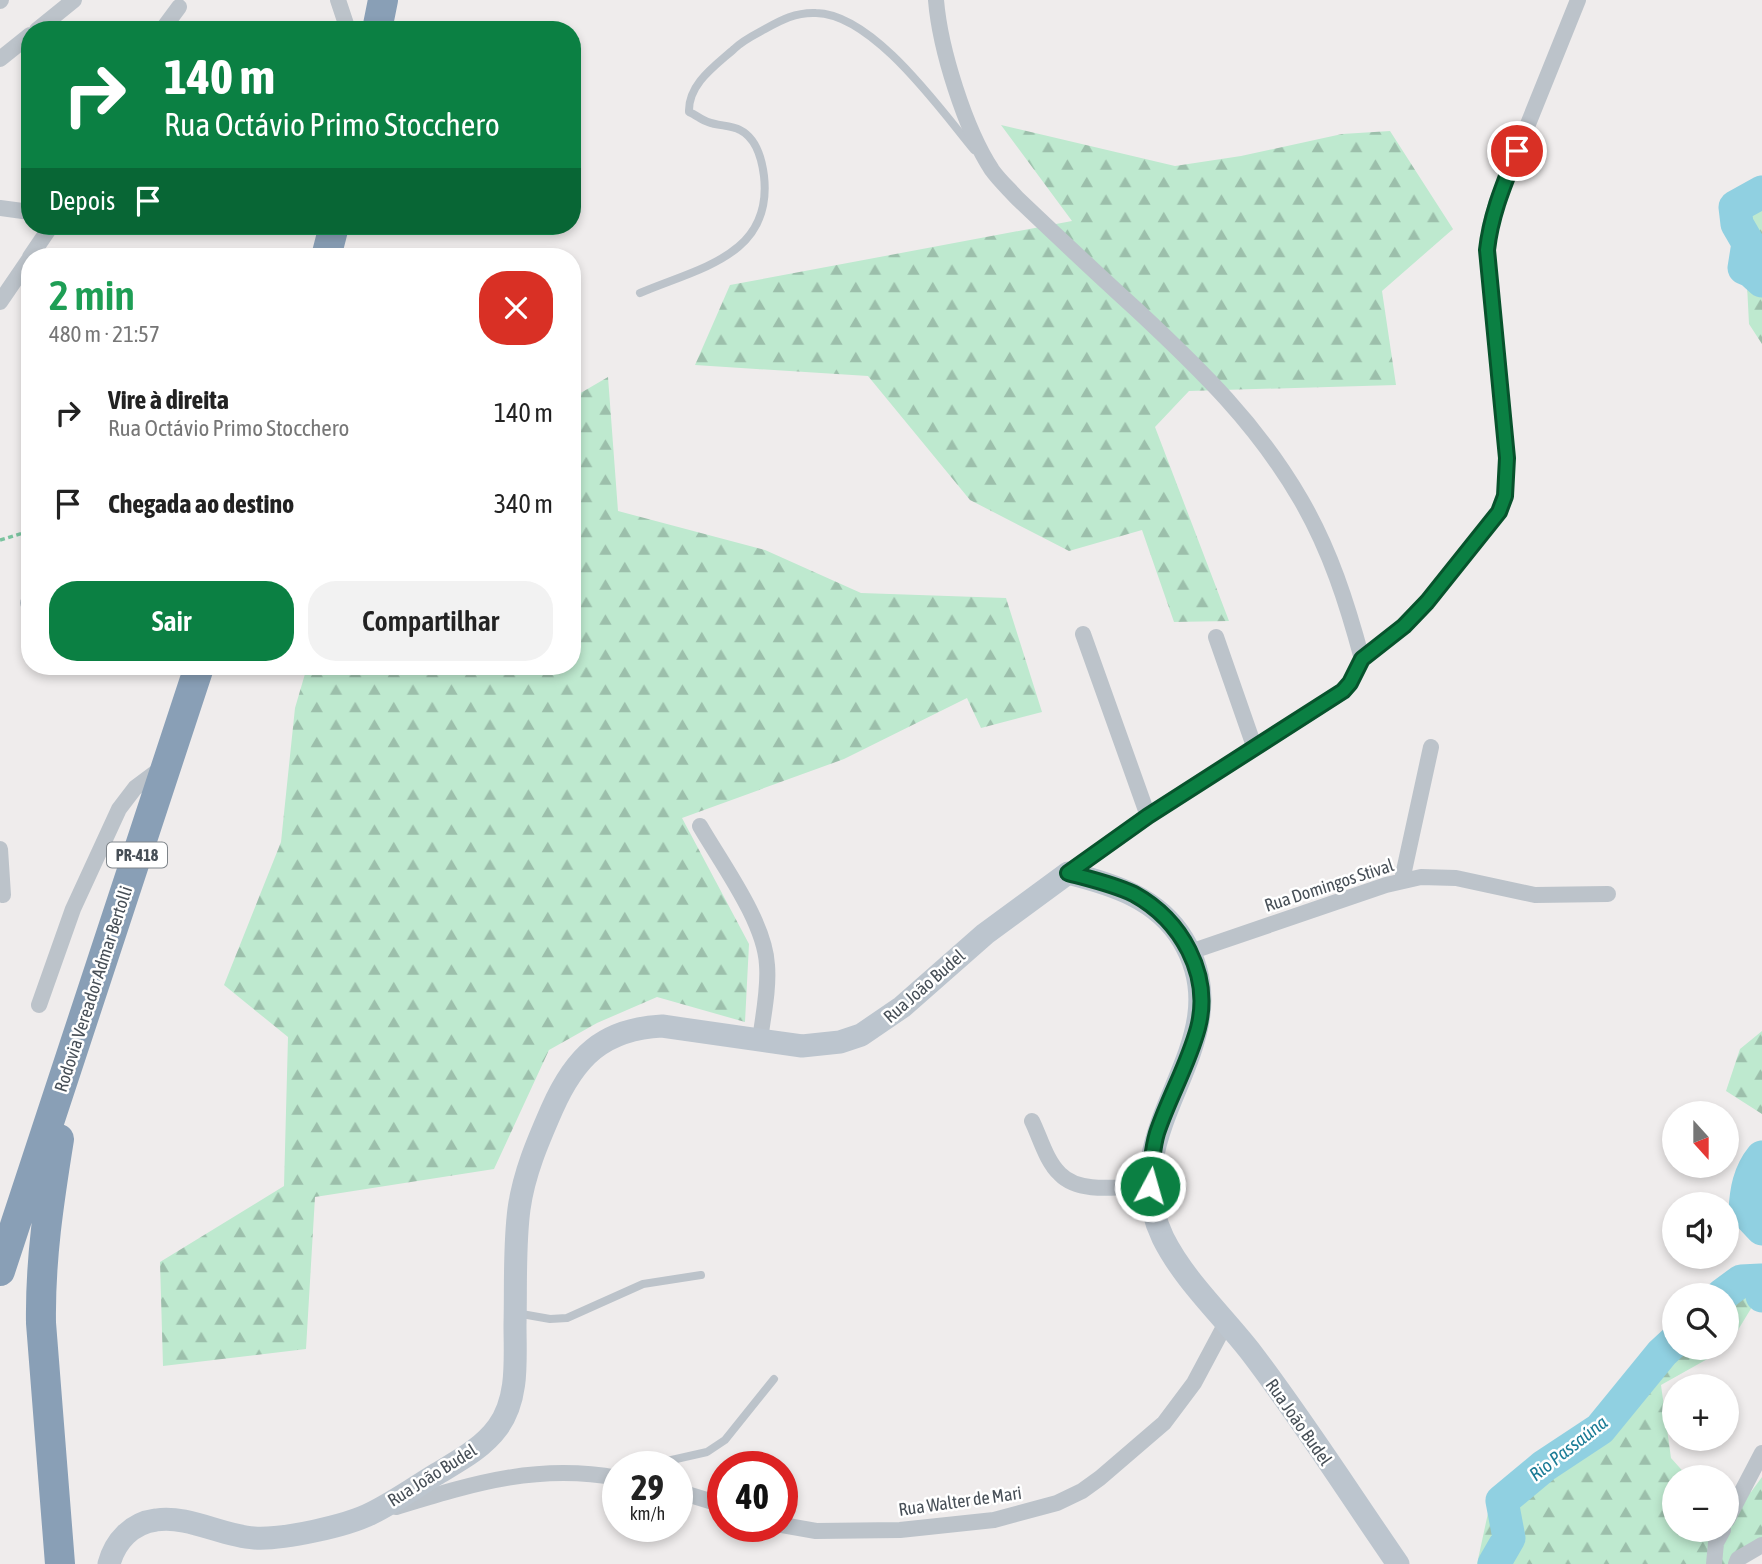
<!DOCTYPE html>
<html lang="pt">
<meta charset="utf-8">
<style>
body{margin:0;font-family:"Asap Condensed",sans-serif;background:#f2f2f2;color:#222;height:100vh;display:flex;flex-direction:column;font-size:26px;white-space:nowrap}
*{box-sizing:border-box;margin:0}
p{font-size:23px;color:#767676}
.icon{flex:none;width:38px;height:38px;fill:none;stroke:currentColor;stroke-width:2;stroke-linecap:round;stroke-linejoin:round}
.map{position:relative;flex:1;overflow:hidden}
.sheet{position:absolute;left:21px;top:248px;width:560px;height:427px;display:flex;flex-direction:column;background:#fff;border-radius:28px;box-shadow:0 4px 10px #0003}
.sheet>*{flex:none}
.banner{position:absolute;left:21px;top:21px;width:560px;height:214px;border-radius:28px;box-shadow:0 4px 10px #0003;background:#0b8043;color:#fff;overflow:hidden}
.needle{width:46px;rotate:159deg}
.tools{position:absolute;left:1662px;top:1101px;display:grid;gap:14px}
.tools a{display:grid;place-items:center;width:77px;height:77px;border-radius:50%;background:#fff;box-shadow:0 4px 10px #0003;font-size:35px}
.speed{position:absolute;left:602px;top:1451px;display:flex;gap:14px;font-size:35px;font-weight:700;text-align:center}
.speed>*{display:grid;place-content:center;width:91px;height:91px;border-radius:50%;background:#fff;box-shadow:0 4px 10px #0003;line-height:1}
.speed small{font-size:18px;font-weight:400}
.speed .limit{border:10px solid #d22;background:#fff;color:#111}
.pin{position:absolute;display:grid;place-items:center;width:60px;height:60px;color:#fff;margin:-30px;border:4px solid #fff;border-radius:50%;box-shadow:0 2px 7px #0007}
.me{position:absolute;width:77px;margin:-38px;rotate:6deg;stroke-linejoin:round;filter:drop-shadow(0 0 5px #0008)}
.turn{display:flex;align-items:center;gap:24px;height:147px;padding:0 28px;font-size:32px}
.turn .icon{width:91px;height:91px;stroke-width:2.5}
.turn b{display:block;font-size:49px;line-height:60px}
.then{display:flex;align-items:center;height:66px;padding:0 28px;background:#0003;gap:14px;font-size:26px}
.round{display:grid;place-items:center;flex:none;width:74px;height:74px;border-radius:28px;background:#f2f2f2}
.summary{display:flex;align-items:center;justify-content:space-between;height:119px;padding:0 28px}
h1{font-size:42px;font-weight:600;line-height:52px;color:#1e9e55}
.primary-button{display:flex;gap:14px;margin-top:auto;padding:14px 28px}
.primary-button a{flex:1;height:80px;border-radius:28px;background:#0b8043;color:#fff;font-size:28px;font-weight:600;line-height:80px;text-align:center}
.primary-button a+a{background:#f2f2f2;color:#222}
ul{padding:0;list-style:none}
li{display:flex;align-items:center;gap:21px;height:91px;padding:0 28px}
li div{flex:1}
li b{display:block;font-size:26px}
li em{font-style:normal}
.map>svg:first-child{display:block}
.forest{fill:url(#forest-firs)}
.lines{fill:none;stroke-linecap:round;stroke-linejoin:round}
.river{stroke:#90d0e1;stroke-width:33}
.path{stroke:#7ac39f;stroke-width:3.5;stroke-dasharray:5 3.5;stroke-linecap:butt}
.lane{stroke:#bcc3ca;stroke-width:8}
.street{stroke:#bcc3ca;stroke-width:16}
.secondary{stroke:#bcc5ce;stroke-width:23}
.highway{stroke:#899fb6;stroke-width:30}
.route-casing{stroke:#07532c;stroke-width:18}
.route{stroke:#0b8043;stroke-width:12}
.labels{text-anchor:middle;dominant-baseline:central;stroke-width:5;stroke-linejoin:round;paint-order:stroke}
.shield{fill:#fff;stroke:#7e8489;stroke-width:2}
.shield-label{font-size:16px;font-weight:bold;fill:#474f57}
.street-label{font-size:18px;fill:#474f57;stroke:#fff}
.water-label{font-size:19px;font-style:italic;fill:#1b7c96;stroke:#fff}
</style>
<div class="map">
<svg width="1762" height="1564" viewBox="0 0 1762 1564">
<defs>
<pattern id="forest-firs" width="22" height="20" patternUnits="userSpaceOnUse" patternTransform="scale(1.75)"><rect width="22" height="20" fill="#bee9cf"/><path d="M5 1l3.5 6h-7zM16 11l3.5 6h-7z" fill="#9cbfab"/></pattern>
</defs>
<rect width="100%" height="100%" fill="#efecec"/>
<!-- forest -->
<path class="forest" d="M1001 125 1175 166 1241 156 1342 134 1390 131 1453 229 1382 291 1396 385 1189 391 1155 427 1229 621 1174 622 1142 530 1069 551 970 500 868 376 695 365 730 285 1072 221Z
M1762 181V344L1749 324 1743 206Z
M608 377 618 511 765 550 861 593 1006 598 1042 712 981 728 967 698 844 759 682 818 749 944 745 1022 657 997 597 1023 549 1050 494 1169 315 1197 306 1349 163 1366 160 1262 284 1186 288 1037 224 985 281 842 295 708 307 667H572V398Z
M1762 1031V1114L1726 1091 1740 1049Z
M1762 1155V1213L1742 1201Z
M1729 1286 1755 1302 1727 1348 1661 1385 1671 1458 1688 1477H1675V1530H1727V1502L1751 1492 1762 1477V1543L1744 1564H1477L1488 1513 1614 1415 1675 1336V1348H1727V1295H1718Z"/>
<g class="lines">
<!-- river -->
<path class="river" d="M1762 192 1735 207 1737 224 1748 243 1744 268 1751 271 1762 281
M1762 1157C1749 1173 1746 1191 1745 1211L1762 1229
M1722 1295 1741 1281 1761 1280 1762 1296
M1494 1564 1509 1538 1502 1501 1544 1466 1600 1429 1662 1353 1675 1341"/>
<!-- path -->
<path class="path" d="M0 540 30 531"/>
<!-- lane -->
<path class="lane" d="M640 293C698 268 773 256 764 176 762 160 756 138 740 130 731 125 718 126 708 122 702 120 696 115 689 112 688 84 715 66 734 49 743 40 754 35 765 29 781 20 796 12 816 13 873 14 940 109 974 150
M516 1313 550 1319 567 1318 643 1284 701 1275
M645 1466 707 1452 725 1440 774 1379"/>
<!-- street -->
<path class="street" d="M338 0 348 30
M936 0C940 49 965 129 992 170 999 180 1009 189 1017 198 1057 236 1097 274 1138 311 1201 370 1257 424 1301 500 1330 550 1347 603 1362 659
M0 1 1 0
M37 30 74 0
M162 30 179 7
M0 59 30 35
M0 208 30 212
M30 257 51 226
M0 302 30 258
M28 603 30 601
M1083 634 1148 816
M1216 637 1254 746
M700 826C722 864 765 922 767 965 769 989 763 1016 760 1040
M0 849 3 895
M1068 873 1148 816 1344 691 1350 683 1362 659 1404 626 1427 602 1499 512 1505 497 1507 459 1487 250 1490 226 1497 201 1578 0
M1402 880 1431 747
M1190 952 1386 885 1421 877 1456 878 1535 895 1608 894
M39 1005 73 909 119 809 135 788 163 767
M1032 1121C1040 1137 1046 1161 1060 1174 1080 1195 1123 1186 1150 1186
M677 1491 723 1505
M396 1507C472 1484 537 1463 618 1478
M1727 1520 1762 1453
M782 1525 816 1531 900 1530 994 1520 1057 1503 1082 1491 1100 1478 1164 1423 1194 1383 1226 1323
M1714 1564 1716 1543 1723 1530
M1736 1564 1738 1559 1762 1545"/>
<!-- secondary -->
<path class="secondary" d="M109 1564C115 1541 132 1523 156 1520 188 1515 222 1536 254 1538 282 1540 347 1526 372 1513 394 1502 414 1488 435 1475 458 1461 482 1449 498 1427 519 1398 515 1359 515 1325 516 1286 514 1247 519 1209 524 1173 538 1141 552 1109 575 1057 603 1029 662 1026L802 1046 840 1042 861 1035 902 1007 985 934 1068 873C1112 884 1158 898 1183 940 1246 1045 1109 1126 1163 1238 1184 1280 1221 1314 1250 1351 1302 1419 1349 1493 1398 1564"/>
<!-- highway -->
<path class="highway" d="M377 30 383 0
M326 257 334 226
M59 1139C49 1201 40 1260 41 1323L60 1564
M0 1271 199 667"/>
</g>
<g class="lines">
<defs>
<path id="route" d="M1150 1186C1151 1168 1152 1150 1157 1133 1169 1097 1188 1065 1198 1028 1212 974 1181 920 1134 894 1113 884 1090 879 1068 873L1148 816 1343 691 1350 683 1362 659 1404 626 1427 602 1499 512 1505 496 1507 458 1487 250C1491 214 1504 184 1517 151"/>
</defs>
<!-- route casing -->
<use href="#route" class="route-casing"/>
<!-- route -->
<use href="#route" class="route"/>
</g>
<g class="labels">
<!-- shield labels -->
<rect class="shield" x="107" y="842.5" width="60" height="25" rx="5"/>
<g class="shield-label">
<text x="137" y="855">PR-418</text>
</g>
<!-- street labels -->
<g class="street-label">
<text transform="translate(1329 885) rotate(-18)">Rua Domingos Stival</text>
<text transform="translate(924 986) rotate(-41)">Rua João Budel</text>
<text transform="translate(93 989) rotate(-72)">Rodovia Vereador Admar Bertolli</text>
<text transform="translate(1299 1422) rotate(55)">Rua João Budel</text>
<text transform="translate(432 1475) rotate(-32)">Rua João Budel</text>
<text transform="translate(960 1501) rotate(-8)">Rua Walter de Mari</text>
</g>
<!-- water labels -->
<g class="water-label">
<text transform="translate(1568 1448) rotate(-38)">Rio Passaúna</text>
</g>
</g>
</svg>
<div class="tools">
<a><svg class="needle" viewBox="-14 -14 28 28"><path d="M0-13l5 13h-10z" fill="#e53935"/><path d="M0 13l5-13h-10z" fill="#767676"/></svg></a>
<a><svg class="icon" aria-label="sound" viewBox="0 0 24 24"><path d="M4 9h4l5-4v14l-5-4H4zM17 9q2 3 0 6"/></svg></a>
<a><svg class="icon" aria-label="search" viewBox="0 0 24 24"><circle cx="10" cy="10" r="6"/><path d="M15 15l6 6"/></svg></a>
<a>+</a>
<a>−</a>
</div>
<div class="speed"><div>29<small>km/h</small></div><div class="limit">40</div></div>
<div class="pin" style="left:1517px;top:151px;background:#d93025"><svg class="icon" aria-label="arrive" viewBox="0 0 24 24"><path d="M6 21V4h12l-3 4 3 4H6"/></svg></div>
<svg class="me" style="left:1150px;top:1186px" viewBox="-20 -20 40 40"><circle r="17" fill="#0b8043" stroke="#fff" stroke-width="3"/><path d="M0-11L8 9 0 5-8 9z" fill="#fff"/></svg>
<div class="banner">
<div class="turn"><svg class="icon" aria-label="right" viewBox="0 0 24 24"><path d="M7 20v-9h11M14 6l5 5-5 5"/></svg><div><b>140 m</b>Rua Octávio Primo Stocchero</div></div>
<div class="then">Depois<svg class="icon" aria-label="arrive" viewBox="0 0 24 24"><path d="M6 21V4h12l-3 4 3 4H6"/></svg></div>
</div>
<section class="sheet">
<div class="summary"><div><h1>2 min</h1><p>480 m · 21:57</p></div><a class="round" style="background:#d93025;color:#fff"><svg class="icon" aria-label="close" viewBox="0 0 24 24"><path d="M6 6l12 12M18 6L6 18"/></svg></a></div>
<ul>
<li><svg class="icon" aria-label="right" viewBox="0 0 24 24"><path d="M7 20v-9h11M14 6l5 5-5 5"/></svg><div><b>Vire à direita</b><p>Rua Octávio Primo Stocchero</p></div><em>140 m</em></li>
<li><svg class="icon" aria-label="arrive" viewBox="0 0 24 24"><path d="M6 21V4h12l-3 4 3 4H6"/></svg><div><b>Chegada ao destino</b></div><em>340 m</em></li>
</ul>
<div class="primary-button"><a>Sair</a><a>Compartilhar</a></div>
</section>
</div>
